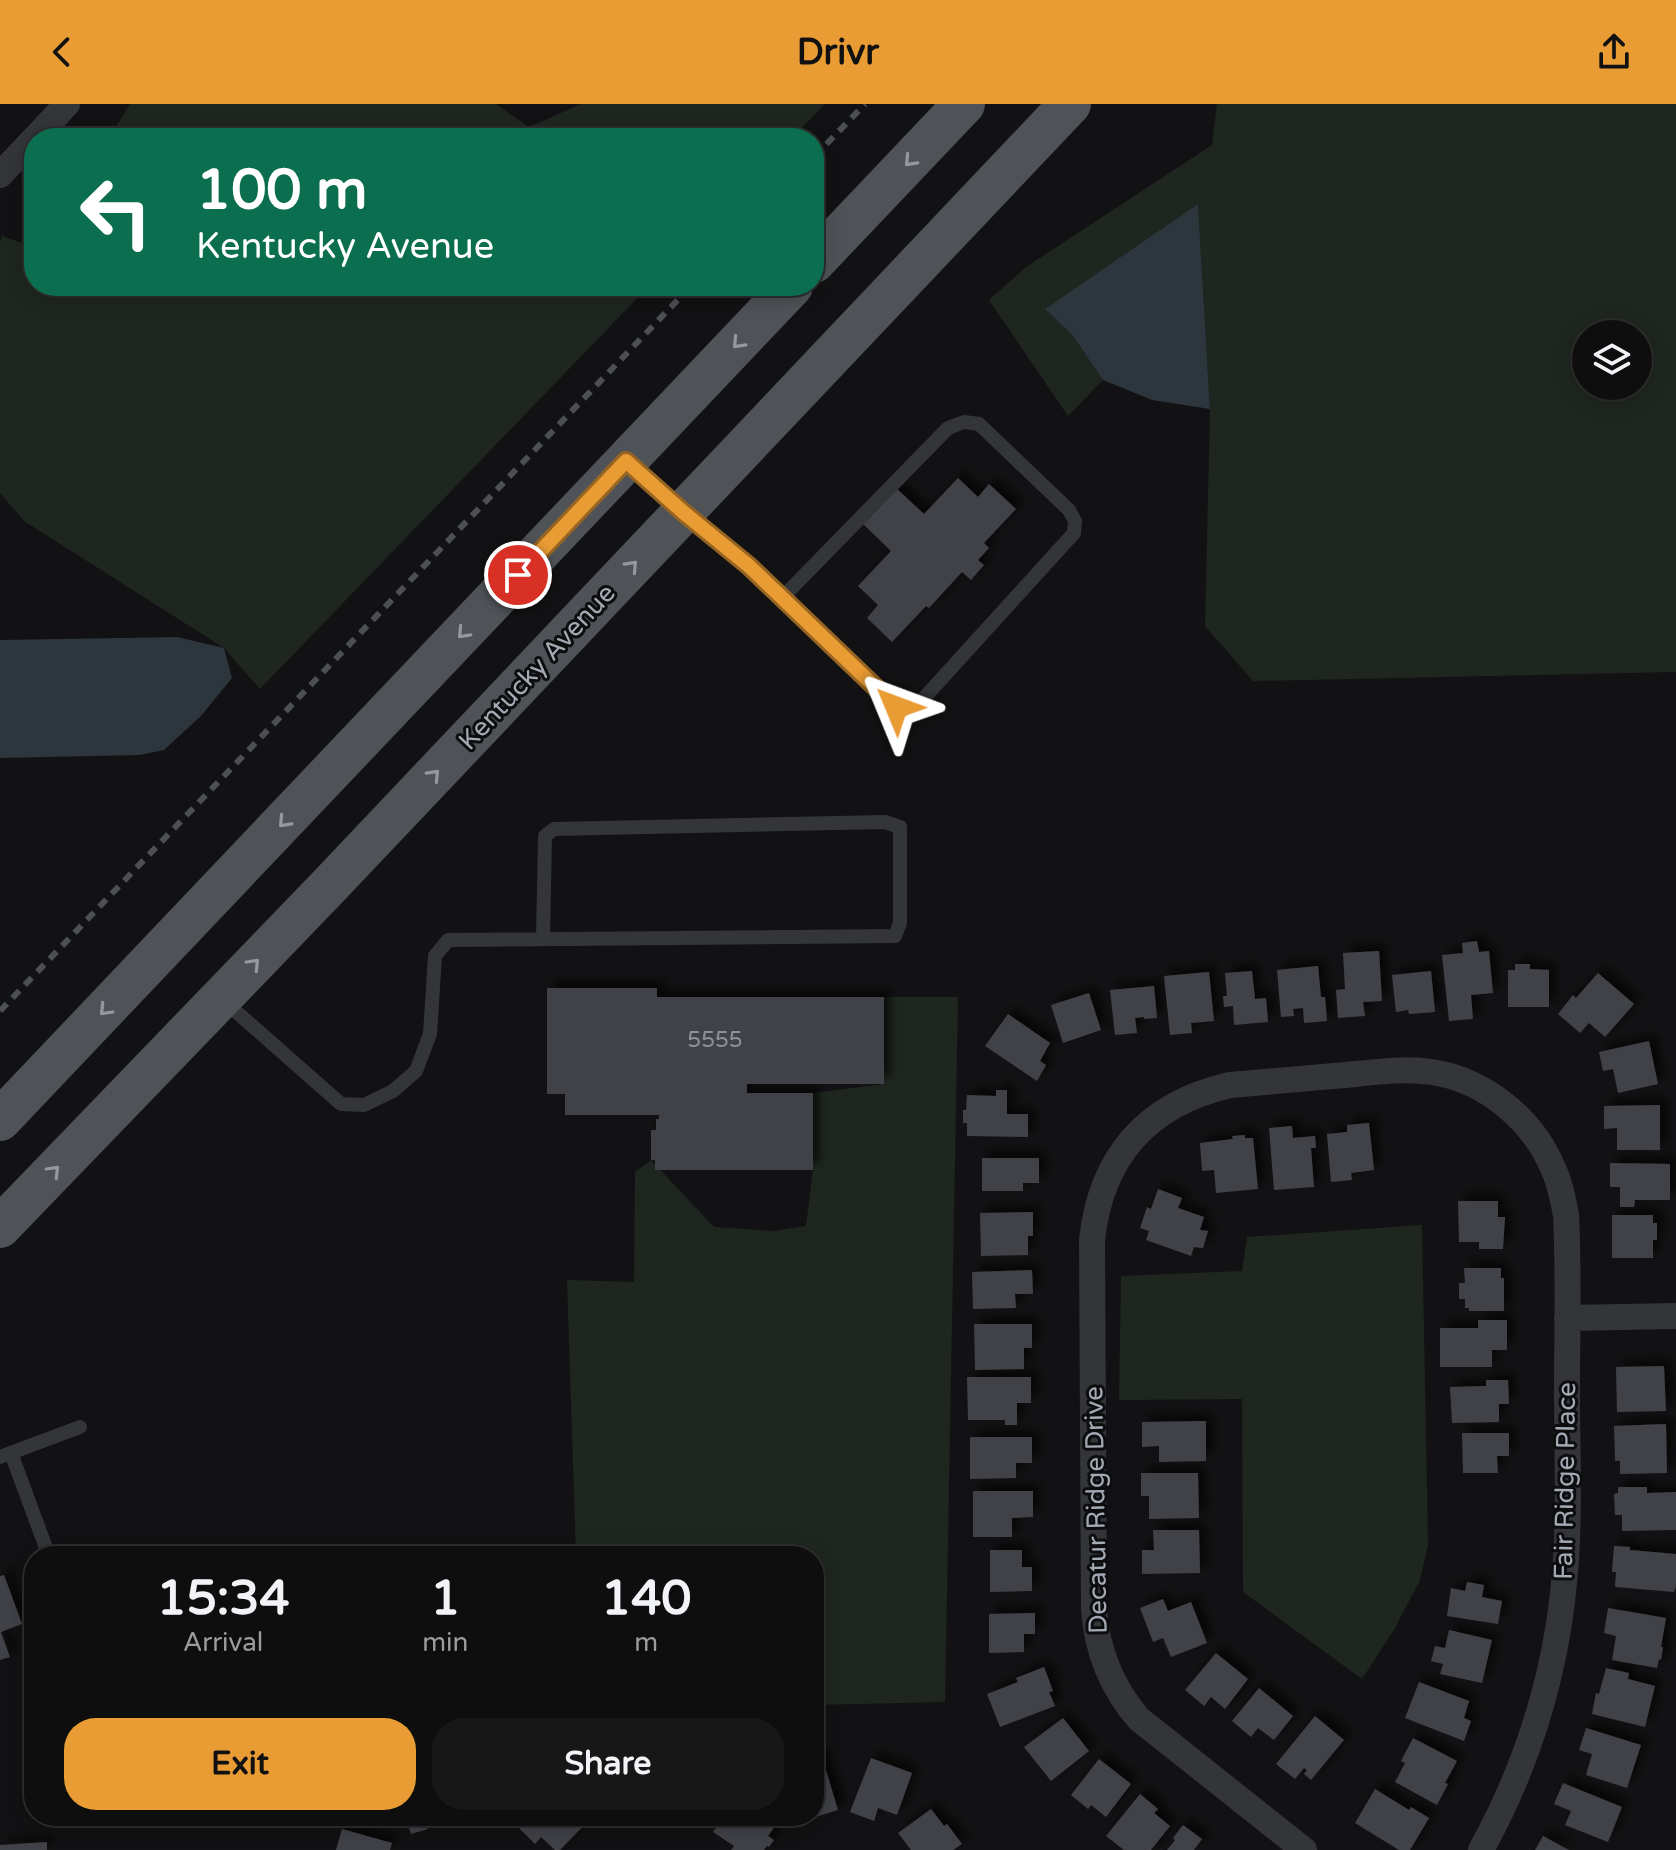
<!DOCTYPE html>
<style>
body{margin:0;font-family:"Varela Round",sans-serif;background:#171718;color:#f1f3f6;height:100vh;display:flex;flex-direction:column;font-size:30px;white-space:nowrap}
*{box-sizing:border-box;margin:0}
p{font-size:26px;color:#9b9c9e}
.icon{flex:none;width:44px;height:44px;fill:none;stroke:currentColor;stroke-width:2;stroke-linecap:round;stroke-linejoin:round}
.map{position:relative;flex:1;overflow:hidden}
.drawer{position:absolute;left:24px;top:1442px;width:800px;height:280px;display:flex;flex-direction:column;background:#0e0e0f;border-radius:32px;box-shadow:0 4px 20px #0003,0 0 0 2px #2e2e2f}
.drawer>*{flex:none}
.hud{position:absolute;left:24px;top:24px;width:800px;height:168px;border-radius:32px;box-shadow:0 4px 20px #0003,0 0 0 2px #2e2e2f;background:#0b6e4f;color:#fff;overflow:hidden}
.fabs{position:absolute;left:1572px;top:216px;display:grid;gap:16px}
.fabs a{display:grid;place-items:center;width:80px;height:80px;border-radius:50%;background:#0e0e0f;box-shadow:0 4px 20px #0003,0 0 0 2px #2e2e2f;font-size:40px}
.pin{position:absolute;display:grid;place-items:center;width:68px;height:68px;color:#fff;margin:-34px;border:4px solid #fff;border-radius:50%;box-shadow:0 2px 8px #0007}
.me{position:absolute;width:88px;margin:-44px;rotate:314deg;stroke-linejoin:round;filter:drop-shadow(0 0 6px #0008)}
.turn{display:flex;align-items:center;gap:28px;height:168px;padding:0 40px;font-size:36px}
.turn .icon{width:104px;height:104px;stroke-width:2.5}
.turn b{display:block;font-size:56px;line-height:68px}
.eta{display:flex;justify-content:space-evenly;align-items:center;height:136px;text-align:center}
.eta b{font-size:48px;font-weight:700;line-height:56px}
.button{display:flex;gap:16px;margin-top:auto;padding:16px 40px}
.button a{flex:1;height:92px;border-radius:32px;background:#e99b34;color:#111;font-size:32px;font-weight:700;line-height:92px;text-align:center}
.button a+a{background:#171718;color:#f1f3f6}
header{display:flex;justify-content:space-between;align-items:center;height:104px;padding:0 40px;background:#e99b34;color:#111;font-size:36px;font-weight:700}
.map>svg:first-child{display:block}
.green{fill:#1f261f;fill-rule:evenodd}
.water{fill:#2c363c}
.building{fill:#414247;filter:url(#shadow)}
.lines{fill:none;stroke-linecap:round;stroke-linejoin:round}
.lane{stroke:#333538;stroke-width:14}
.street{stroke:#333538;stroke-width:26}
.primary{stroke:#4f5257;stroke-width:42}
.rail{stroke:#4c4f53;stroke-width:6;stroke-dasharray:10 8;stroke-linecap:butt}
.oneway{stroke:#9398a1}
.route-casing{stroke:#976522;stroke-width:20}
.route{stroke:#e99b34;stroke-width:14}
.labels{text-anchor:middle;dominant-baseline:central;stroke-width:6;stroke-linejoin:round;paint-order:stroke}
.number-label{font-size:22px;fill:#8b9099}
.street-label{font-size:26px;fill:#a4aab4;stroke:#0d0d0f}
</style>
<header><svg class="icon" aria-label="back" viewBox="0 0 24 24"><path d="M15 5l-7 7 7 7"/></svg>Drivr<svg class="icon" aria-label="share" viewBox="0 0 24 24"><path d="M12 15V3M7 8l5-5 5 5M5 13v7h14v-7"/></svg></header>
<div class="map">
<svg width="1676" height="1746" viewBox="0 0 1676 1746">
<defs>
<filter id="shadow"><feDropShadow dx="7" dy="-7" stdDeviation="4" flood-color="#0009"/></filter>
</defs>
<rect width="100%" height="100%" fill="#121214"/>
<!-- green -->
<path class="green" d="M130 0H496L529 23 581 0H825L792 34H109Z
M1217 0H1676V568L1253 577 1205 522 1210 305 1198 101 1045 205 1073 232 1103 276 1068 312 989 196 1026 163 1212 41ZM1586 230H1638V282H1586Z
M2 132 34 143V182H649L260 585 224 544 24 417 0 389V138Z
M884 893H958L945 1598 814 1601V1452H576L567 1176 634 1178 635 1068 651 1056 714 1123 774 1127 806 1122 813 1066V989L884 980Z
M1422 1121 1428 1440 1420 1476 1395 1524 1362 1575 1243 1488 1242 1295 1119 1296 1121 1172 1242 1167 1247 1133Z"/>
<!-- water -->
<path class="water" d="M1198 100 1210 305 1152 296 1103 276 1073 232 1045 205Z
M177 533 224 544 232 574 201 612 164 646 140 651 0 654V536Z"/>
<!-- building -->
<path class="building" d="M958 374 978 393 989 380 1016 405 984 439 989 444 978 456 984 461 971 476 962 468 929 504 926 502 892 538 867 514 878 501 858 482 891 447 863 420 896 384 924 410Z
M1477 837 1479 848 1489 847 1493 889 1471 891 1473 915 1449 917 1442 851 1463 849 1462 839Z
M1379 847 1382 897 1363 898 1365 912 1338 914 1336 886 1345 885 1343 849Z
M1515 860H1530V865L1549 866V903H1508V866H1515Z
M1318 862 1321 893H1325L1327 917 1304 919 1303 904 1293 905 1294 912 1281 913 1277 866Z
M1252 867 1255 895 1266 894 1268 918 1234 921 1233 902 1224 903 1223 892H1227L1225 869Z
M1431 867 1435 908 1409 910 1408 906 1396 908 1392 871Z
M1209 868 1214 917 1191 919 1192 929 1170 931 1164 872Z
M1598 869 1634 900 1605 933 1589 919 1580 929 1558 910 1573 891 1576 894Z
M1154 882 1157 914 1144 915V913L1135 914 1137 929 1115 931 1110 886Z
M547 884H657V893H884V980H747V989H813V1066H655V1056H651V1026H656V1015H659V1011H565V990H547Z
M1089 889 1101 926 1063 939 1051 901Z
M1008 910 1050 939 1040 957 1046 961 1037 977 985 942Z
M1649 937 1658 980 1618 989 1613 965 1603 967 1599 948Z
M996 986H1007V1010H1028V1033L967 1032V1019H963V1006H966L967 991 996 992Z
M1660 1001V1046H1617V1024L1604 1025V1002Z
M1369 1019 1374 1066 1351 1069 1352 1076 1331 1078 1327 1030 1347 1028V1021Z
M1292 1022 1293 1034 1315 1032 1316 1044H1311L1314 1083 1274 1086 1269 1024Z
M1245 1031V1034H1253L1258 1085 1216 1089 1214 1066 1202 1067 1200 1039 1233 1035 1232 1032Z
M982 1054H1039V1079H1023V1087H982Z
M1610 1059 1670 1060V1096H1635L1634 1103H1620V1083H1610Z
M1158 1085 1182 1094 1178 1104 1204 1113 1200 1126 1208 1127 1203 1144 1194 1143 1191 1152 1146 1136 1149 1127 1140 1124 1147 1103 1151 1105Z
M1458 1097H1498V1113H1505L1503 1145H1479V1138H1459Z
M1033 1108V1132H1028V1151L981 1152 980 1109Z
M1612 1111H1653V1119H1657V1136H1653V1154H1612Z
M1464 1164H1501V1174H1504V1207H1469V1204H1465V1195H1459V1179H1465Z
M1032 1166 1033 1190H1015L1016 1204 973 1205 972 1168Z
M1478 1216H1507V1246H1492V1263H1440V1224H1478Z
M974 1220H1032V1244H1024V1265L975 1266Z
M1664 1262 1666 1307 1617 1308 1616 1263Z
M967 1273H1031V1299H1017V1321H1005V1316H968Z
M1486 1276H1508L1509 1300H1499V1318L1452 1319 1450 1283 1486 1282Z
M1206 1317V1357L1159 1358V1342L1142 1343V1318Z
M1666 1320 1667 1369 1620 1370V1357H1615L1614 1322Z
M1462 1329H1509V1352H1497L1498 1369H1463Z
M970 1333H1032V1359H1016V1374L970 1375Z
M1141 1369H1198L1199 1414 1149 1415V1392H1141Z
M1618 1383H1647V1389L1676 1388V1426L1622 1427V1411H1615L1614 1390 1618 1389Z
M973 1387H1033V1413L1012 1414V1433H973Z
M1153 1426H1199L1200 1469 1142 1470V1446H1154Z
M1614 1442 1630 1443V1446L1676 1450V1482L1674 1488 1615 1483 1616 1468H1612Z
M990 1446H1022V1463H1032V1487L990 1488Z
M4 1471 22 1520 1 1528 10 1553 0 1556V1472Z
M1467 1478 1484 1481 1482 1493 1502 1497 1498 1520 1447 1512 1451 1484 1465 1487Z
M1163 1495 1168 1507 1191 1498 1207 1539 1171 1553 1163 1534 1153 1538 1140 1504Z
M1608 1504 1666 1514 1661 1543H1663L1661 1556 1659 1555 1657 1564 1612 1556 1616 1532 1604 1529Z
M1035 1509V1530H1024V1548L989 1549V1510Z
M1449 1526 1492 1536 1482 1579 1440 1570 1443 1560 1431 1557 1435 1542 1445 1544Z
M1216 1549 1248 1575 1225 1605 1211 1593 1204 1602 1185 1586Z
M1044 1563 1053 1587 1049 1588 1055 1602 1000 1623 987 1590 1018 1578 1016 1574Z
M1606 1564 1629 1569 1628 1575 1655 1582 1645 1623 1592 1610 1596 1589 1599 1590Z
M1419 1578 1469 1597 1464 1614 1471 1617 1464 1637 1405 1614Z
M1259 1584 1293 1612 1274 1636 1258 1624 1251 1633 1232 1617Z
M1315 1612 1344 1636 1311 1676 1304 1670 1307 1666 1304 1664 1295 1675 1276 1660Z
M1063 1614 1089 1647 1051 1677 1024 1643Z
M1586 1624 1641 1641 1627 1684 1586 1671 1592 1650 1579 1646Z
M1413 1634 1457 1657 1445 1679 1448 1680 1437 1701 1395 1678 1405 1659 1401 1657Z
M821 1650 838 1706 815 1713 814 1653Z
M871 1654 912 1669 897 1711 878 1704 874 1717 850 1708Z
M1099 1655 1131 1680 1106 1713 1091 1701 1088 1705 1071 1691Z
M1563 1679 1622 1703 1608 1738 1565 1721 1571 1707 1554 1700Z
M1375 1685 1409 1706 1411 1703 1429 1714 1410 1746H1399L1355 1719Z
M1140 1690 1158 1705 1154 1709 1170 1722 1151 1746H1124L1106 1732Z
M931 1705 944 1722 947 1720 962 1740 953 1746H911L898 1729Z
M405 1712H441V1713L425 1718 428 1725 411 1730Z
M531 1712H589L591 1714 560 1746H555L541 1733 535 1740 519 1724Z
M720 1712H761L775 1722 768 1732 774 1736 769 1743 767 1742 764 1746H731L734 1742 713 1728 723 1714Z
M1183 1721 1202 1735 1194 1746H1167L1175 1736 1173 1734Z
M342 1725 392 1739 390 1746H336Z
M1543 1732 1569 1746H1535Z
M47 1738V1746H0V1741Z"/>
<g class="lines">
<!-- lane -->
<path class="lane" d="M629 359 683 408 749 462 896 603 905 605 915 604 1074 429 1075 417 1069 406 979 320 964 318 948 324 782 494
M224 897 341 1000 364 1001 393 987 416 967 430 930 435 852 448 836 895 832 900 819V723L885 718 554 725 545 732 543 835
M11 1349 49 1452
M0 1353 80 1323"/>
<!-- street -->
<path class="street" d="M35 34 67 0
M0 71 34 35
M1567 1214 1676 1212
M1304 1746 1139 1615C1111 1583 1097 1547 1094 1505L1092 1136C1101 1052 1147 1000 1230 981 1268 978 1307 974 1346 971 1375 968 1404 964 1432 968 1485 976 1532 1015 1553 1064 1560 1079 1563 1095 1566 1111 1569 1169 1567 1229 1567 1287 1567 1348 1570 1409 1565 1469 1557 1566 1528 1661 1481 1746"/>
<!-- primary -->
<path class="primary" d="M814 158 964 0
M0 1016 792 182
M0 1123 328 783 1070 0"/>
<!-- rail -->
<path class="rail" d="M814 53 865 0
M0 907 691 182"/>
</g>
<!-- one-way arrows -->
<defs><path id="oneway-chevron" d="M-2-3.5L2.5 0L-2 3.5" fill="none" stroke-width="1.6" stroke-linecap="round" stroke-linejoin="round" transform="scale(2)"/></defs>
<g class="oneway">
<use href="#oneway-chevron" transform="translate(910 57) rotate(133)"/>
<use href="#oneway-chevron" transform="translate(738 239) rotate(133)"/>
<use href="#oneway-chevron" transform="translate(632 462) rotate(-47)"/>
<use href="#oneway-chevron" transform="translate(463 529) rotate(133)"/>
<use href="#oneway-chevron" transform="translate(434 671) rotate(-47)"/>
<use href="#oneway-chevron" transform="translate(284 718) rotate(133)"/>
<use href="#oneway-chevron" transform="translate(254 860) rotate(-46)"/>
<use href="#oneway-chevron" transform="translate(105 906) rotate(134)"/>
<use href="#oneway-chevron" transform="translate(54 1067) rotate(-46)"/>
</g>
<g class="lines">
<defs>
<path id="route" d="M518 471 626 357 683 408 749 462 896 603"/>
</defs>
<!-- route casing -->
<use href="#route" class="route-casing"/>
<!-- route -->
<use href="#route" class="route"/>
</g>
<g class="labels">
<!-- number labels -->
<g class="number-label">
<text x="715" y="936">5555</text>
</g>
<!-- street labels -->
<g class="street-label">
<text transform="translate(537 563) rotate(-47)">Kentucky Avenue</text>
<text transform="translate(1565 1377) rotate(-89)">Fair Ridge Place</text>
<text transform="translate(1096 1406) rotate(-91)">Decatur Ridge Drive</text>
</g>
</g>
</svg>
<div class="fabs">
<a><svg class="icon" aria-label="layers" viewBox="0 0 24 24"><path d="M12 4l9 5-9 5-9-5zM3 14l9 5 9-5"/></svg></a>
</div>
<div class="pin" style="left:518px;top:471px;background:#d93025"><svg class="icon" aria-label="arrive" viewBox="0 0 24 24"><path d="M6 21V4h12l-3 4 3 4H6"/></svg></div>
<svg class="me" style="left:896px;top:603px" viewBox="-20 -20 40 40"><path d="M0-17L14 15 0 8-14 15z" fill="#e99b34" stroke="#fff" stroke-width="4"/></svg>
<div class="hud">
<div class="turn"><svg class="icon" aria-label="left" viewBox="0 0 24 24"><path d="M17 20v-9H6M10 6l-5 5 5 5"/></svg><div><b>100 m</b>Kentucky Avenue</div></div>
</div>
<section class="drawer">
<div class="eta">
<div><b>15:34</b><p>Arrival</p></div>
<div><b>1</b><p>min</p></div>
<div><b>140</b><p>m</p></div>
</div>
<div class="button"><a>Exit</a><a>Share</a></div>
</section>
</div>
